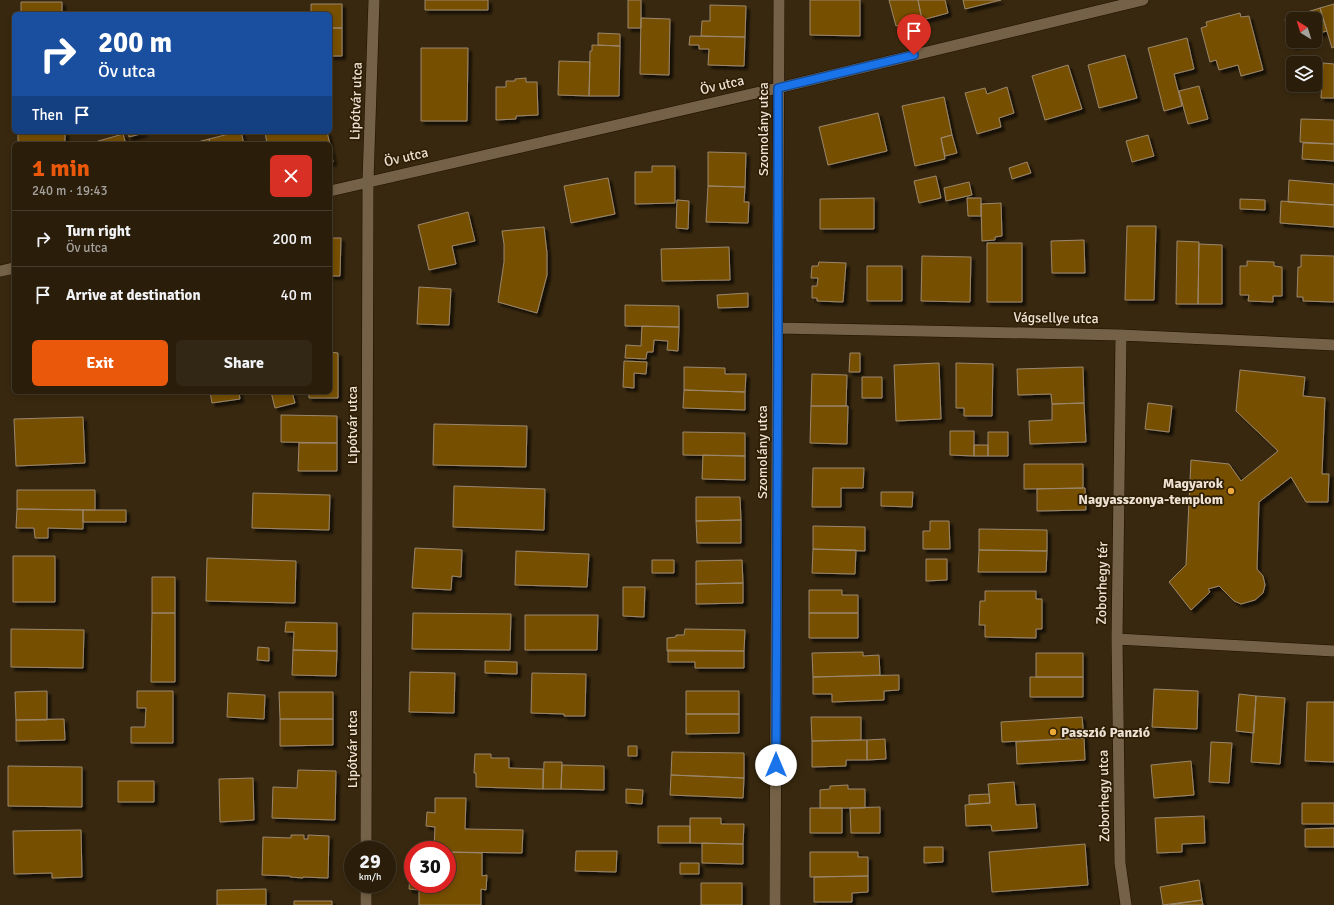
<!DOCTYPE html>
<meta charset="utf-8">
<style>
body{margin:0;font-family:Signika,sans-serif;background:#322714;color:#f1f3f6;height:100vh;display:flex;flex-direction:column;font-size:15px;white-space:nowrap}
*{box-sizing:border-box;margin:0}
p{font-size:13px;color:#a5a29d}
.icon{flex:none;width:22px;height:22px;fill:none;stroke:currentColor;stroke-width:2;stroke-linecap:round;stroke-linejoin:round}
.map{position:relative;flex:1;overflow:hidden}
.side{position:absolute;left:12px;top:142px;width:320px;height:252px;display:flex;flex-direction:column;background:#2a1e0b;border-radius:6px;box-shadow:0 2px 6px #0003,0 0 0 1px #463c2c}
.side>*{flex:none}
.top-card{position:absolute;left:12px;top:12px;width:320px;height:122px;border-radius:6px;box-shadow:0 2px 6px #0003,0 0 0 1px #463c2c;background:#1a4fa0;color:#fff;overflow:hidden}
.needle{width:26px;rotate:322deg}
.fabs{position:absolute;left:1286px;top:12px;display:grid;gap:8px}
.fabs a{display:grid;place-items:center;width:36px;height:36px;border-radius:6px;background:#2a1e0b;box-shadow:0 2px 6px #0003,0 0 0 1px #463c2c;font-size:20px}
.speed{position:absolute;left:344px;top:841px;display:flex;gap:8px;font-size:20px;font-weight:700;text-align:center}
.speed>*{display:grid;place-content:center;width:52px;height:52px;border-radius:50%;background:#2a1e0b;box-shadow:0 2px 6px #0003,0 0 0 1px #463c2c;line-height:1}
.speed small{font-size:10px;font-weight:400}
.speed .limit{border:6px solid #d22;background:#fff;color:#111}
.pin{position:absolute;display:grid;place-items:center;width:34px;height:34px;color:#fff;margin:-41px -17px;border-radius:50% 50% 50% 0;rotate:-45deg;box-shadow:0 0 4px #0007}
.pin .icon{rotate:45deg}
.me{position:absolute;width:44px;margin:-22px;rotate:0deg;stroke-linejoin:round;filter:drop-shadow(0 0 3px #0008)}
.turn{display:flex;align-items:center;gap:14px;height:84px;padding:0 20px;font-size:18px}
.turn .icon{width:52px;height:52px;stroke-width:2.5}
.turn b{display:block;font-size:28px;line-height:34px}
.then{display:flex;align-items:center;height:38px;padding:0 20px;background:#0003;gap:8px;font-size:15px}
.round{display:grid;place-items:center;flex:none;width:42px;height:42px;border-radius:6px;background:#322714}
.overview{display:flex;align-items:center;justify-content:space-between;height:68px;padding:0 20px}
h1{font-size:24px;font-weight:700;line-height:30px;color:#ea580c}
.action{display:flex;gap:8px;margin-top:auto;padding:8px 20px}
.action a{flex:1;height:46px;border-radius:6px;background:#ea580c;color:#fff;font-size:16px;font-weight:700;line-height:46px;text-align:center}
.action a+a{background:#322714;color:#f1f3f6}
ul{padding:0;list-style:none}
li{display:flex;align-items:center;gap:12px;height:56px;padding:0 20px;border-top:1px solid #463c2c}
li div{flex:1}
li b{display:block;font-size:15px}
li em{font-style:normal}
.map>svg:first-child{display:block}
.building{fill:#764f02;stroke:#9b876c;filter:url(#shadow)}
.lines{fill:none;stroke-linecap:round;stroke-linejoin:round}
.minor-casing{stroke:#1f1000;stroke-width:12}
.minor{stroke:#746147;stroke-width:11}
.route-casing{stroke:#114b97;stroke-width:10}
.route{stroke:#1a73e8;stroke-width:7}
.poi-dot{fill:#eca93a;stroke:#2e1e05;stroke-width:1.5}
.labels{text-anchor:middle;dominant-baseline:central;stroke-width:3.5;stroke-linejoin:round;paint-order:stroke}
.street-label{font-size:14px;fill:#ede2d3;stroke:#2e1e05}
.poi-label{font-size:14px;font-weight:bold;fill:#ede2d3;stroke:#2e1e05;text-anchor:end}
</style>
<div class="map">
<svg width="1334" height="905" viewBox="0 0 1334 905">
<defs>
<filter id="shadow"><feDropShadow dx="3.5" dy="3.5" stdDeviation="1" flood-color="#0009"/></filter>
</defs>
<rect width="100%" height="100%" fill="#38280f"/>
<!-- building -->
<path class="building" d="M425 0H488V10H425Z
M628 0H641V28H628Z
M810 0H860V36L810 35Z
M889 0H918L922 20 896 26Z
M918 0H945L948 13 922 20Z
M963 0H1001L965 9Z
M21 2H62V14H21Z
M311 4H342V28H330V14H311Z
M1334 4V47L1332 48 1320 8Z
M710 5 746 6 745 37 701 36 702 21H710Z
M1320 8 1327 31 1315 34V19H1293V41H1309L1293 46 1285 19Z
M1240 13 1241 17 1249 16 1263 70 1241 76 1238 65 1219 70 1216 60 1210 62 1201 28 1207 26 1206 22Z
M641 18 670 19 669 75 640 74Z
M330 28H342V56H330Z
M598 33 620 34V46L598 45Z
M690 36 745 37 744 66 708 65 709 49H699V45H689Z
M1187 38 1194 69 1174 74 1182 106 1164 111 1148 48Z
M592 45 620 46 619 96H589L590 51H592Z
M421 48H468L467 121H421Z
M1125 55 1137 98 1099 108 1088 65Z
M559 61 590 62 589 96 558 95Z
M1323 63 1334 64V98H1321Z
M1068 65 1082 109 1045 120 1032 76Z
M526 78V82H537L538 115 516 116V119L496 120V87H506V81H515V79Z
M1199 86 1208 119 1188 124 1179 91Z
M1007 87 1014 113 999 118 1001 127 977 134 965 93 985 88 987 94Z
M944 97 952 135 941 138 945 159 915 166 902 106Z
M878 113 887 151 828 165 819 127Z
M1301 119 1334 120V144L1300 142Z
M18 132H65V144H18Z
M128 132H144V133L129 137Z
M237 132H241L244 144H210L209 139Z
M265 132H327L330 144H267Z
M123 134 126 144H96L95 142Z
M952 135 957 153 945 156 941 138Z
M1148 135 1154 156 1132 162 1126 141Z
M209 139 210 144H190Z
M1303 143 1334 144V161L1302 159Z
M330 146 333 162 330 163Z
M708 152 746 153 745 187 708 186Z
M1027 162 1031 173 1012 179 1009 168Z
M652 166H675V203L635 204V172H652Z
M936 176 941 198 919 203 914 181Z
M608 178 615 214 571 223 564 186Z
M1289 180 1334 184V205L1288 202Z
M969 182 972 195 946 201 944 188Z
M708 186 745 187 744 202H749L748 223 706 222Z
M874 198V229H820V199Z
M967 198H981V216H968Z
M1240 199 1265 200V210L1240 209Z
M677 200 689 201 688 229 676 228Z
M1281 201 1334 205V227L1280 223Z
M1001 203 1002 236 995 237V240L982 241 981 204Z
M468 212 475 241 452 246 456 264 429 270 418 225Z
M1127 226H1156L1154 300H1125Z
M544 227 547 253V275L537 313 498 302 504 262V244L502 231Z
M330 238H341L340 276H330Z
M1084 240 1085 273H1052L1051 241Z
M1177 241 1199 242 1198 304H1176Z
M987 243H1022V302H987Z
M1199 244 1222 245V304H1198Z
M729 247 730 280 662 281 661 249Z
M1301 255 1334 256V302L1303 301V297H1297L1298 267H1301Z
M922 256 971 257 970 302 921 301Z
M1247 261 1274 262V266L1282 267V296H1273V302L1248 301 1249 295H1240V266H1247Z
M819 262 846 263 843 302 817 301V298H812V286H817L818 278H811L812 266H818Z
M867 266H902V301H867Z
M419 287 451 289 449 325 417 324Z
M748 293V307L718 308 717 295Z
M625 305 679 306V327L625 326Z
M642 326 679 327 678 351 667 350 668 341 654 340 653 352H647L646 359 625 358 626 345 641 346Z
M330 352 338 353V398H309V392H330Z
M850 353H860V372H849Z
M624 361 647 362 646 374 634 373V388L623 387Z
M939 363 941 419 896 421 894 365Z
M956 363 993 364 992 416H964V408H956Z
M684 367 725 368V374H746L745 392 684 390Z
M1083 367 1084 403 1052 404 1051 394 1018 395 1017 369Z
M1240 370 1305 377 1303 396 1325 398 1322 474H1329L1328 502H1306L1291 477 1259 502 1257 569 1263 576 1265 585 1263 593 1255 600 1241 604 1234 601 1219 586 1208 589 1210 592 1191 610 1169 582 1186 565 1191 460 1229 464 1241 481 1278 451 1236 411Z
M812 374 847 375 846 406H811Z
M862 377H882V398H862Z
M684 390 745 392V410L683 408Z
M210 392H239L240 399 212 403Z
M271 392H292L295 403 275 408Z
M1084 403 1086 442 1030 444 1029 421 1052 420V404Z
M1148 403 1172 406 1169 432 1145 429Z
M811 406H848L847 444 810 443Z
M281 415 337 416V443L281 442Z
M83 417 85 463 16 466 14 419Z
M434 424 527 426 526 467 433 465Z
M950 431H974V456L950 455Z
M683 432 745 433V456L683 455Z
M988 432H1008V456H988Z
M299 443H337V471H298Z
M974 445H988V456H974Z
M703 455 745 456V480L702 479Z
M1024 464H1083V488L1024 489Z
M813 468H864L863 488H841V507H812Z
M454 486 545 489 544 530 453 527Z
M1085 488 1086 510 1037 511V489Z
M17 490H95V510L17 509Z
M881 492H913L912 507 881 506Z
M253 493 330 495 329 530 252 528Z
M696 497H740L741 520 696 521Z
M17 509 83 510V529L48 528V538H35L34 528H16Z
M83 510H126V522H83Z
M741 520V543H697L696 521Z
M930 521H949L950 549H923V531H930Z
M813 526 865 527V551L813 549Z
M979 529 1047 530V551L979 550Z
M415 548 462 550 461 577 452 576 451 590 412 588Z
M813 549 856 550 855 574 812 573Z
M979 550 1047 551 1046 572H978Z
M516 551 589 554 587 587 515 585Z
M13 556H55V602H13Z
M207 558 296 561 295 603 206 601Z
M926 559H947V580L926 581Z
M652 560H674V573H652Z
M742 560 743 583 696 584V561Z
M152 577H175V613H152Z
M743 583V603L696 604V584Z
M623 587H645L644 617 623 616Z
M809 590H842V595H858V613H809Z
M985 591H1036V599H1042V629H1036V638L985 637V625H979L980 601H985Z
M152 613H175V682H151Z
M413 613 511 614 510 650 412 649Z
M809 613H858V638H809Z
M525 615H598L597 650H525Z
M286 622 337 623V651L293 650 294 632H285Z
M11 629 84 630 83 668 11 667Z
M685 629 745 630 744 651H667V638L676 637V635H684Z
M258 647 269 648V661L257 660Z
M293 650 337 651 336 676 292 675Z
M668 650 744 651V668H695V662H668Z
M863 652V656L879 655 880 675 813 677 812 653Z
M1036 653H1083V677H1036Z
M485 661 517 662V674L485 673Z
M410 672 455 673 454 713 409 712Z
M532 673 586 674 585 716H564V714L531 713Z
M899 675V690L884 691V700L832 702V694H813V677Z
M1030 677H1083V697H1030Z
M1154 689 1198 691 1197 729 1152 727Z
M47 691V720H16L15 692Z
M137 691H173V743H131V727H145L146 708H137Z
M686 691H739V714H686Z
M279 692H333V719H280Z
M228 693 265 695 264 719 227 717Z
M1239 694 1256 696 1254 733 1236 731Z
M1256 696 1285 698 1280 764 1251 762Z
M1307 702H1334V762L1305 761Z
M686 714H739V733L686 734Z
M811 717H861V740L812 741Z
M1082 717 1084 738 1002 742 1001 722Z
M64 719 65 740 16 741V720Z
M280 719H333V745L280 746Z
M1084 738 1085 760 1017 764 1016 742Z
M885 739 886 759 867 760V740Z
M861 740H867V760H846V766L812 767V741Z
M1211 742 1232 743 1229 783 1209 782Z
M628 746H637V756H628Z
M672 752 744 753V778L671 775Z
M475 754H491V758H509V768L543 769V789L476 787V773H474Z
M1191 761 1194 795 1154 798 1151 765Z
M544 762H562L561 789H543Z
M562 765 604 766V790L561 789Z
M8 766 82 767V807L8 806Z
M298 770 336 771 335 820 272 818 273 787 297 788Z
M671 775 744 778 743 798 670 795Z
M253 778 254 820 220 822 219 779Z
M118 781H154V802H118Z
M1014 782 1016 805 1035 804 1037 828 992 831 991 825 966 826 965 805 990 803 988 784Z
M848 785V789H865V808H820V790L830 789V786Z
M626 789 643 790 642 804 626 803Z
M989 794 990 803 969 804V795Z
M435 798H466L465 829 523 830 522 853 447 852V850H434L435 827 426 826 427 812 435 813Z
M1302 803H1334V824H1302Z
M880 807V833H851L850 808Z
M810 808H842V833H810Z
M1204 816 1205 843 1182 844V852L1157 853 1155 818Z
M690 818H721V824H744L743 844 690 843Z
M658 826H690V843H658Z
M1334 828V847H1305V829Z
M81 830 82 877 52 878V873L14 874 13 831Z
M291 835H304V839H308V835L329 836 328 878 303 877V878L290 877V876L262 875 263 837 291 838Z
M702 843 743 844V864L702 863Z
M1085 844 1088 885 992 892 989 852Z
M924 847H943V862L924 863Z
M576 851H617L616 872 575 871Z
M447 852 482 853V876L487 875 486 890 481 889V905H419V890L409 889 410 876H413V884H447Z
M810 852H858V857H868V876L810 877Z
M680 863H699V874H680Z
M868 876V892L852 893V902H814V877Z
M1199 880 1202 900 1163 905 1160 887Z
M701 883H742V905H701Z
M266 889V905H217V890Z
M1202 900 1203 905H1170Z
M294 901H332V905H294Z"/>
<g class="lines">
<defs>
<path id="minor" d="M330 191 778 88 1143 0
M0 271 14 268
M778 328 1121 335 1334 345
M1121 335 1117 639 1120 863 1126 905
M1117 639 1334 651
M366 850 368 181 374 0
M366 905V884
M775 905 779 0"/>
</defs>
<!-- minor casing -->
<use href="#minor" class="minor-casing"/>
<!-- minor -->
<use href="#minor" class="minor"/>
</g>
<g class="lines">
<defs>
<path id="route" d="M776 765 778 328V88L914 55"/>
</defs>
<!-- route casing -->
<use href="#route" class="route-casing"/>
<!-- route -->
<use href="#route" class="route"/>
</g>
<!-- markers -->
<g class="poi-dot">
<circle cx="1231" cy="491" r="4"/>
<circle cx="1053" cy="732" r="4"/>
</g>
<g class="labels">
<!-- street labels -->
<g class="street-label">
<text transform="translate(722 85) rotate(-13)">Öv utca</text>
<text transform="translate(356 101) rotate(-88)">Lipótvár utca</text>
<text transform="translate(763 129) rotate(-90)">Szomolány utca</text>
<text transform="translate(406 157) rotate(-13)">Öv utca</text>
<text transform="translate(1056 318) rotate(1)">Vágsellye utca</text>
<text transform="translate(352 425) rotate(-90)">Lipótvár utca</text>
<text transform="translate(762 452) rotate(-90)">Szomolány utca</text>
<text transform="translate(1102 583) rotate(-89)">Zoborhegy tér</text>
<text transform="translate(352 749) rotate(-90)">Lipótvár utca</text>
<text transform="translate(1104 796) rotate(-91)">Zoborhegy utca</text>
</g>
<!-- poi labels -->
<g class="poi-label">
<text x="1223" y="483">Magyarok<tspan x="1223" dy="16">Nagyasszonya-templom</tspan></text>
<text x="1061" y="732" text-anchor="start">Passzió Panzió</text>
</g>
</g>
</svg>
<div class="fabs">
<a><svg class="needle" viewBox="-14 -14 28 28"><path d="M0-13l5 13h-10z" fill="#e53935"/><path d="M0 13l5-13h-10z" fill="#a5a29d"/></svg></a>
<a><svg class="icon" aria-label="layers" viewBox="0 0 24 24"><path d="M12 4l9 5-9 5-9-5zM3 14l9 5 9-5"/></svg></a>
</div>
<div class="speed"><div>29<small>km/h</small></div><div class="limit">30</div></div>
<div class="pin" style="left:914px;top:55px;background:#d93025"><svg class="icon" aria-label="arrive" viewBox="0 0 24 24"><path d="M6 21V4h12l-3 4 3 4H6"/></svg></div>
<svg class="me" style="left:776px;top:765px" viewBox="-20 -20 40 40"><circle r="19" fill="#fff"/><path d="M0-13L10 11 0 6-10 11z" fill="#1a73e8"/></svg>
<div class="top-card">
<div class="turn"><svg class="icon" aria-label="right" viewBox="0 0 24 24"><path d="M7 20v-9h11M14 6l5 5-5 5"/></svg><div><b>200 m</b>Öv utca</div></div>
<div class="then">Then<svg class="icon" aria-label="arrive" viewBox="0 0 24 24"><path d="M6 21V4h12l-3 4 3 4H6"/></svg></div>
</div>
<section class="side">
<div class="overview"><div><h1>1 min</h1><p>240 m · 19:43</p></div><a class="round" style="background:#d93025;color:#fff"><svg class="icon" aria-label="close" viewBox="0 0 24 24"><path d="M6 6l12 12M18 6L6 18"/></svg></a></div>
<ul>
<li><svg class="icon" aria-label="right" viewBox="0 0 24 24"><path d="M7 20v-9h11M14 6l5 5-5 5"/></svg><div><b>Turn right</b><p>Öv utca</p></div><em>200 m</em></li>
<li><svg class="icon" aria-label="arrive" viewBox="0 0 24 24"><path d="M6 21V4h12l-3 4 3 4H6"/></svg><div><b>Arrive at destination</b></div><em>40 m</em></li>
</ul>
<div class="action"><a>Exit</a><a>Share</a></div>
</section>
</div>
